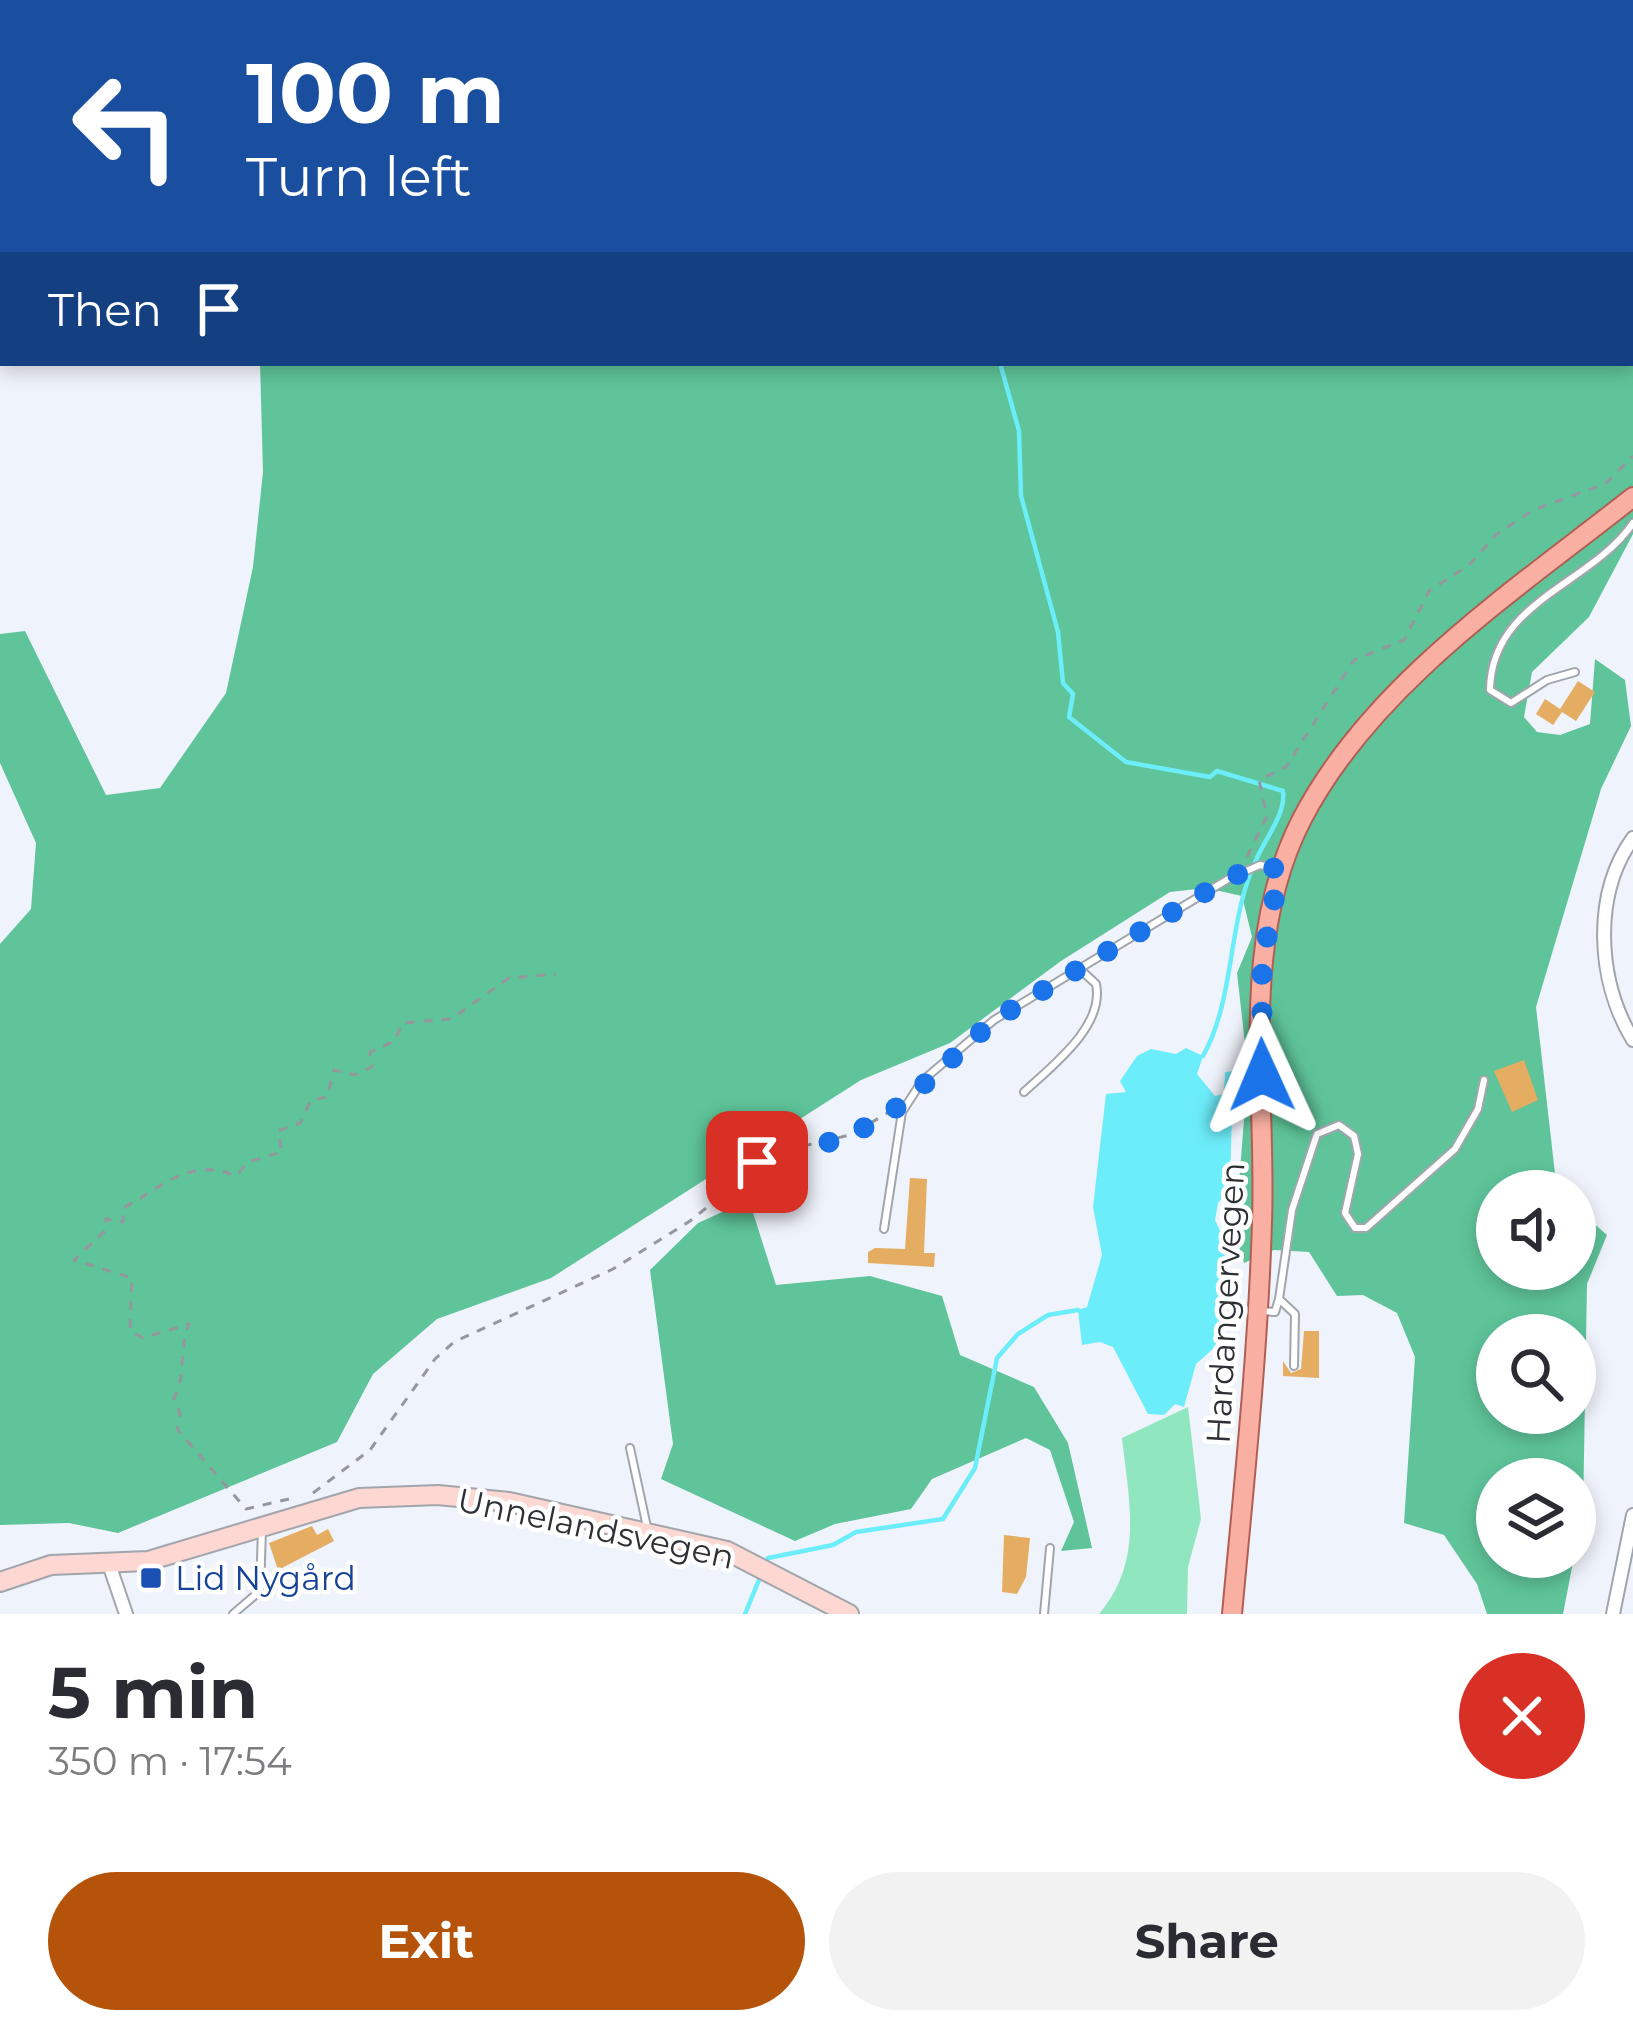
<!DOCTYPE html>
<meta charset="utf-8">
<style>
body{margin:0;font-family:Montserrat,sans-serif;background:#f2f2f3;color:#2b2b33;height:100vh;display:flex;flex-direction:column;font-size:45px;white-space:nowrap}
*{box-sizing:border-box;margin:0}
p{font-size:39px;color:#7c7c81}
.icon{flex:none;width:66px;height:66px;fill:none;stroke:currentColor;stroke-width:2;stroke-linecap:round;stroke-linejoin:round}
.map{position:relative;height:1614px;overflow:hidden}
.drawer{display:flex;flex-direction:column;background:#fff;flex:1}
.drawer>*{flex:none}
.top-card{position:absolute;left:0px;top:0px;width:1635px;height:366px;box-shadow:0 6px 18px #0003;background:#1a4fa0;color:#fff;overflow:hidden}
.buttons{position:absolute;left:1476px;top:1170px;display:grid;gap:24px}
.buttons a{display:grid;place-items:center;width:120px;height:120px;border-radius:50%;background:#fff;box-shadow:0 6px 18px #0003;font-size:60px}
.pin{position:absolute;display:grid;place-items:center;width:102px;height:102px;color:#fff;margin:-51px;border-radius:24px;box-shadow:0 6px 18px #0006}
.me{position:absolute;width:132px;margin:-66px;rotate:359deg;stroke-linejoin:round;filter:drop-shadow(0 0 9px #0008)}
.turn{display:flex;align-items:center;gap:42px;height:252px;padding:0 48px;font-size:54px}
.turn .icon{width:156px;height:156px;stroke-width:2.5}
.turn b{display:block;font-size:84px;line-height:102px}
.then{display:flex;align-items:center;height:114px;padding:0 48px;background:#0003;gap:24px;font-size:45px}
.round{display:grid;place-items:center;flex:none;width:126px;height:126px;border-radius:63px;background:#f2f2f3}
.head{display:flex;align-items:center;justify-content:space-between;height:204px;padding:0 48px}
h1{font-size:72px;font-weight:700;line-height:90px}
.primary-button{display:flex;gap:24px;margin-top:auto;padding:24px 48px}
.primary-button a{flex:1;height:138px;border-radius:72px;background:#b45309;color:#fff;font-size:48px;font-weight:700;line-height:138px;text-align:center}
.primary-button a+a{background:#f2f2f3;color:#2b2b33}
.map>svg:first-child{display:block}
.green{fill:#90e7bf}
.forest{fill:#5fc499;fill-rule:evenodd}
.water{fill:#6cedfa}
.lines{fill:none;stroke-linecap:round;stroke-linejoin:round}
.stream{stroke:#6cedfa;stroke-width:4.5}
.building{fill:#e5ad61}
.lane-casing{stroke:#a1a5ac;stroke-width:10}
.street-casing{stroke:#a1a5ac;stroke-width:16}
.secondary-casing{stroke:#a1a5ac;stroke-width:22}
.primary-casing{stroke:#b15f54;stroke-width:22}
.path{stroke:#94979d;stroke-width:3;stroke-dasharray:9 9;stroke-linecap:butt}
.lane{stroke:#fff;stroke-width:6}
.street{stroke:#fff;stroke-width:12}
.secondary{stroke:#fdd7d1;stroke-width:18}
.primary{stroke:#faafa3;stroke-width:18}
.route{stroke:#1a73e8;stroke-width:21;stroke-dasharray:0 37.8}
.transit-dot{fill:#1a4fb4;stroke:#fff;stroke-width:4.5}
.labels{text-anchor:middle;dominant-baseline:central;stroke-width:9;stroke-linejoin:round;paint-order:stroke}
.street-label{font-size:33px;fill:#2e3033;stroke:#fff}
.transit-label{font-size:33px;fill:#164399;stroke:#fff;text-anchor:start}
</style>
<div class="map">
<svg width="1633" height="1614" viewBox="0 0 1633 1614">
<rect width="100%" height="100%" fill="#eff3fb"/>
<!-- green -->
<path class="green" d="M1188 1407 1201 1519 1188 1567 1187 1614H1099C1144 1561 1129 1502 1122 1438Z"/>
<!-- forest -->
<path class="forest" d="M1098 0H1633V534L1589 617 1532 672 1524 717 1537 732 1560 735 1590 724 1595 659 1625 680 1631 726 1601 789 1536 1007 1557 1191H1497V1269H1575V1207L1607 1235 1587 1284 1583 1513 1575 1553V1479H1497V1557H1574L1563 1614H1487L1477 1584 1444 1535 1404 1523 1415 1357 1397 1313 1363 1295 1337 1296 1309 1252 1274 1250 1244 1263 1235 1233 1248 1070 1237 973 1252 937 1242 896 1206 888 1170 892 1061 961 950 1043 861 1080 551 1278 437 1319 373 1374 337 1442 118 1533 69 1523 0 1525V944L31 909 36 843 0 763V634L25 631 106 795 160 788 226 693 253 567 263 472 260 363H1632V3ZM1497 1335H1575V1413H1497Z
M749 1200 776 1285 870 1276 942 1296 960 1355 1034 1387 1068 1443 1092 1548 1061 1551 1074 1522 1050 1450 1026 1438 932 1479 911 1509 835 1524 795 1541 661 1479 673 1444 650 1270 698 1223Z"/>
<!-- water -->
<path class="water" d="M1186 1048 1203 1056 1197 1074 1215 1096 1224 1094 1225 1072 1233 1071 1230 1189 1218 1203 1215 1220 1226 1243 1223 1276 1228 1301 1222 1307 1216 1346 1196 1364 1184 1407 1175 1404 1164 1415 1148 1414 1113 1347 1100 1342 1082 1345 1078 1310 1087 1307 1102 1255 1093 1207 1106 1094 1126 1092 1120 1081 1137 1056 1151 1049 1176 1054Z"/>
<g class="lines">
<!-- stream -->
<path class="stream" d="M786 0 787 3
M1000 363 1019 431 1021 496 1058 632 1063 683 1073 694 1069 717 1126 762 1210 777 1217 771 1283 791C1286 814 1266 837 1257 858 1227 919 1236 997 1203 1056
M768 1558 833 1545 856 1532 943 1519 975 1468 997 1358 1018 1334 1048 1315 1078 1310
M745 1614 761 1575"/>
</g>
<!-- building -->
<path class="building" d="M1578 681 1595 692 1576 721 1562 712 1553 725 1536 714 1545 699 1560 709Z
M1524 1060 1538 1100 1512 1112 1494 1071Z
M910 1178 927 1179 924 1253H935L934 1267 868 1263V1252L875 1248 905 1249Z
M1304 1331H1319V1378L1283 1376V1361L1291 1373 1301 1369Z
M312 1526 317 1535 328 1529 334 1541 278 1570 269 1543Z
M1004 1535 1030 1538 1026 1577 1017 1594 1002 1592Z"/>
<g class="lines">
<defs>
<path id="lane" d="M1575 672 1547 680 1511 703 1490 690C1491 601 1591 585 1633 523
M1024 1092C1052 1066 1105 1026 1096 984L1082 971
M884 1229 902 1112 922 1081 994 1020 1230 878 1260 865 1279 869
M1279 1299 1295 1314 1294 1366
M1261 1311 1275 1312 1279 1299 1292 1210 1317 1134 1339 1125 1354 1136 1358 1154 1345 1213 1355 1228H1366L1455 1149 1478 1109 1484 1080
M630 1448 647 1527
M233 1614 260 1591 262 1529
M1044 1614 1050 1548"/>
<path id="street" d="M1633 838C1592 895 1597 981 1633 1040
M109 1564 126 1614
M1613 1614 1633 1515"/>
<path id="secondary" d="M0 1582 51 1565 148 1561 359 1498 438 1495 509 1502 727 1551 849 1614"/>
<path id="primary" d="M1232 1614C1244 1484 1258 1353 1262 1223 1267 1089 1238 943 1302 819 1372 684 1517 589 1633 497"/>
</defs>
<!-- lane casing -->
<use href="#lane" class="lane-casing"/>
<!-- street casing -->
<use href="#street" class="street-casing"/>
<!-- secondary casing -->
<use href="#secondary" class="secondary-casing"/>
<!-- primary casing -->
<use href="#primary" class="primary-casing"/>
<!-- path -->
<path class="path" d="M1247 857 1267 816 1259 780 1286 767 1354 660 1404 640 1429 591 1469 565 1496 535 1533 510 1605 484 1633 456
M313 1493 370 1450 435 1359 454 1342 613 1269 690 1221 774 1153 850 1135 891 1111
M289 1499 246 1509 177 1429 180 1414 174 1398C187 1373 178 1349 189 1324L143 1338 130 1331 132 1278 74 1260 105 1231 106 1219 123 1222V1208C161 1188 190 1156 236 1176L248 1162 282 1152 278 1131 300 1123 311 1100 327 1097 334 1070 355 1075 372 1067 370 1052 395 1041 402 1023 451 1019 509 978 556 974"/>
<!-- lane -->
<use href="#lane" class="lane"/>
<!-- street -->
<use href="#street" class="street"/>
<!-- secondary -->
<use href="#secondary" class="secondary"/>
<!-- primary -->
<use href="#primary" class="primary"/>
</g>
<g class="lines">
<!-- route -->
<path class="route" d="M757 1162 789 1148 822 1145 873 1124 906 1101 994 1020 1229 878 1259 866 1280 869 1262 964V1075"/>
</g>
<!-- markers -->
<rect class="transit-dot" x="139" y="1566" width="24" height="24" rx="6"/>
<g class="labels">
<!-- street labels -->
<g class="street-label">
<text transform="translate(1225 1303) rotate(-87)">Hardangervegen</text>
<text transform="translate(596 1528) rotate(12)">Unnelandsvegen</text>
</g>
<!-- transit labels -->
<g class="transit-label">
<text x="175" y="1578">Lid Nygård</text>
</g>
</g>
</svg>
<div class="buttons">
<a><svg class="icon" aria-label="sound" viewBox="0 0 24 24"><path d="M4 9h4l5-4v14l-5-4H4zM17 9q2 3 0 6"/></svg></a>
<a><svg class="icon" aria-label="search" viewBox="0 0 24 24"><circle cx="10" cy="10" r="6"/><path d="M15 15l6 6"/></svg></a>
<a><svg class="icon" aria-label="layers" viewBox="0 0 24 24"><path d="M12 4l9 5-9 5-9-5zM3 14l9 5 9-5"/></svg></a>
</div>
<div class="pin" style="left:757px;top:1162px;background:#d93025"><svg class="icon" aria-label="arrive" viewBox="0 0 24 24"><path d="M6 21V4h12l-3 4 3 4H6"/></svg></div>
<svg class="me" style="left:1262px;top:1075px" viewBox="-20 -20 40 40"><path d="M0-17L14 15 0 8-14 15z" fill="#1a73e8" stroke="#fff" stroke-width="4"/></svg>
<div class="top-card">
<div class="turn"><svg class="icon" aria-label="left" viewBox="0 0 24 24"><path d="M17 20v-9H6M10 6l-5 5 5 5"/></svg><div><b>100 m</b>Turn left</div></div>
<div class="then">Then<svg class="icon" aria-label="arrive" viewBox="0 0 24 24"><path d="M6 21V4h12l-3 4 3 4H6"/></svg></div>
</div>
</div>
<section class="drawer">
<div class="head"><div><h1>5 min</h1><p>350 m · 17:54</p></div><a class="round" style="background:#d93025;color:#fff"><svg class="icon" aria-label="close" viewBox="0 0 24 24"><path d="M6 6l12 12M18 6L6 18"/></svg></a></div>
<div class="primary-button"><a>Exit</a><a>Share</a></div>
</section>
